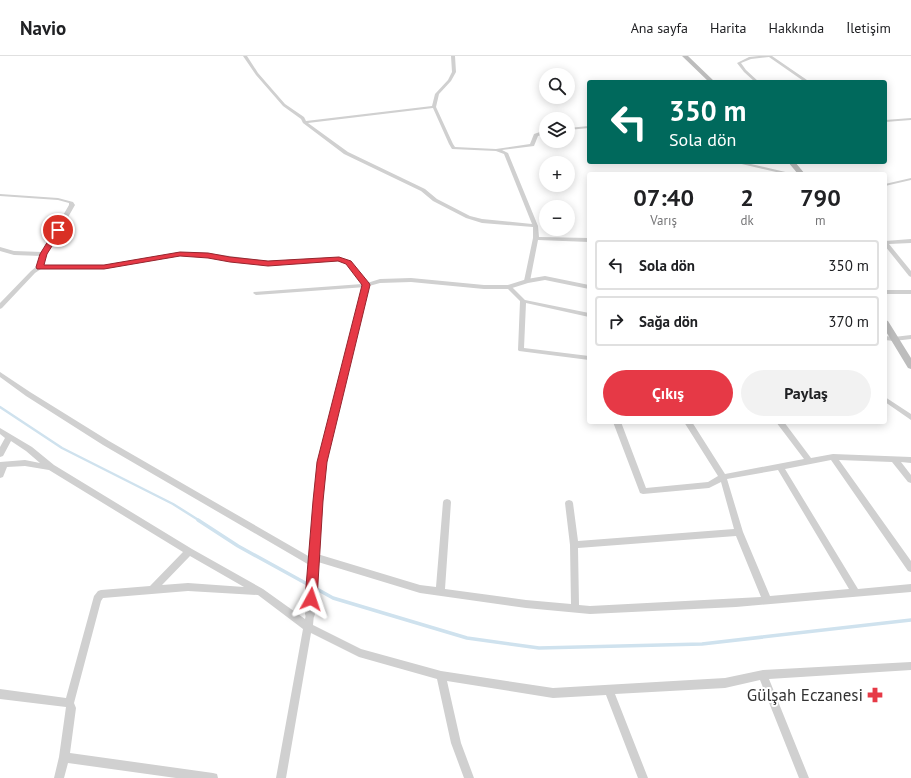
<!DOCTYPE html>
<html lang="tr">
<meta charset="utf-8">
<style>
body{margin:0;font-family:"PT Sans",sans-serif;background:#f2f2f2;color:#202124;height:100vh;display:flex;flex-direction:column;font-size:15px;white-space:nowrap}
*{box-sizing:border-box;margin:0}
p{font-size:13px;color:#757577}
.icon{flex:none;width:22px;height:22px;fill:none;stroke:currentColor;stroke-width:2;stroke-linecap:round;stroke-linejoin:round}
.map{position:relative;flex:1;overflow:hidden}
.panel{position:absolute;left:587px;top:116px;width:300px;height:252px;display:flex;flex-direction:column;background:#fff;border-radius:4px;box-shadow:0 2px 10px #0003}
.panel>*{flex:none}
.hud{position:absolute;left:587px;top:24px;width:300px;height:84px;border-radius:4px;box-shadow:0 2px 10px #0003;background:#00695c;color:#fff;overflow:hidden}
.buttons{position:absolute;left:539px;top:12px;display:grid;gap:8px}
.buttons a{display:grid;place-items:center;width:36px;height:36px;border-radius:50%;background:#fff;box-shadow:0 2px 10px #0003;font-size:20px}
.pin{position:absolute;display:grid;place-items:center;width:34px;height:34px;color:#fff;margin:-17px;border:2px solid #fff;border-radius:50%;box-shadow:0 1px 4px #0007}
.me{position:absolute;width:44px;margin:-22px;rotate:5deg;stroke-linejoin:round;filter:drop-shadow(0 0 3px #0008)}
.turn{display:flex;align-items:center;gap:14px;height:84px;padding:0 16px;font-size:18px}
.turn .icon{width:52px;height:52px;stroke-width:2.5}
.turn b{display:block;font-size:28px;line-height:34px}
.eta{display:flex;justify-content:space-evenly;align-items:center;height:68px;text-align:center}
.eta b{font-size:24px;font-weight:800;line-height:28px}
.primary-button{display:flex;gap:8px;margin-top:auto;padding:8px 16px}
.primary-button a{flex:1;height:46px;border-radius:24px;background:#e63946;color:#fff;font-size:16px;font-weight:800;line-height:46px;text-align:center}
.primary-button a+a{background:#f2f2f2;color:#202124}
ul{padding:0;list-style:none}
li{display:flex;align-items:center;gap:12px;height:50px;margin:0 8px 6px;padding:0 8px;border:2px solid #e0e0e0;border-radius:4px}
li div{flex:1}
li b{display:block;font-size:15px}
li em{font-style:normal}
header{display:flex;align-items:center;gap:24px;box-sizing:border-box;height:56px;padding:0 20px;background:#fff;border-bottom:1px solid #e0e0e0}
header strong{font-size:19px}
nav{display:flex;gap:22px;margin-inline-start:auto;font-size:14px}
.map>svg:first-child{display:block}
.lines{fill:none;stroke-linecap:round;stroke-linejoin:round}
.stream-far1{stroke:#cfe2ee;stroke-width:2.5}
.stream{stroke:#cfe2ee;stroke-width:3.5}
.minor{fill:#d0d0d0;fill-rule:evenodd}
.tertiary{fill:#d0d0d0;fill-rule:evenodd}
.secondary{fill:#bdbdbd;fill-rule:evenodd}
.route{fill:#e63946;stroke:#96252e}
.labels{text-anchor:middle;dominant-baseline:central;stroke-width:4;stroke-linejoin:round;paint-order:stroke}
.near-poi-label{font-size:17px;fill:#333;stroke:#fff;text-anchor:end}
</style>
<header>
<strong>Navio</strong>
<nav><a>Ana sayfa</a><a>Harita</a><a>Hakkında</a><a>İletişim</a></nav>
</header>
<div class="map">
<svg width="911" height="722" viewBox="0 0 911 722">
<rect width="100%" height="100%" fill="#fff"/>
<g class="lines">
<!-- stream-far1 -->
<path class="stream-far1" d="M0 351 62 392 173 448 200 465"/>
<!-- stream -->
<path class="stream" d="M198 464 238 490 309 529
M315 532 333 542 467 582 539 592 702 588 911 564"/>
<!-- minor -->
<path class="minor" d="M243 0H247L258 17 285 48 304 61 306 65 432 50 435 38 448 24 452 16 451 0H455L456 16 451 25 439 38 436 51 453 88 455 91 496 93 530 88 534 78 546 74V77L538 80 534 90 502 94 508 97 538 170 539 181 589 182V186L538 184 530 225 529 226H525L524 225 533 182V171L482 167 466 162 433 145 421 135 344 98 303 67 301 63 283 50 256 19ZM433 52 449 88 452 93 496 95 504 98 532 168 482 163 470 160 437 143 425 133 348 96 308 67Z
M759 0H772L807 24 803 26H797L802 24 769 1 751 3 741 7 746 14 759 26H755L744 16 737 7 749 1Z
M911 62V64L885 66V64Z
M589 70V72L568 74V72Z
M733 106H742L794 118H785Z
M911 122V124L885 130V128Z
M0 138 58 142 73 146 75 149 47 198 43 209H104L180 196 208 197 268 205 339 201 351 206 369 229 366 231 256 239 253 237 254 236 362 228 347 208 338 205 268 209 208 201 180 200 104 213H41L35 217 2 252 0 253V247L31 215 37 210 41 200 14 199 0 195V191L14 195 42 196 69 149V147L58 144 0 140Z
M911 183V187L889 188 911 215V221L909 220 885 190V185Z
M509 229 511 230 525 244 589 257V261L526 247 524 292 589 300V304L519 295 518 294 520 245 506 231Z
M885 234H911V238H885Z
M911 279V283L894 285 891 283 894 281Z
M0 316 30 336 109 385 310 501 311 498 314 497 420 529 436 531 443 446 444 444 447 443 450 444 451 446 445 533 526 544 571 548 570 489 565 447 566 445 569 444 572 445 573 447 578 485 734 473 721 426 709 432 643 438 640 437 613 366H621L646 432 708 426 718 420 684 366H692L725 418 804 403 776 366H784L811 402 833 398 911 401V407L901 406 911 419V427L908 426 892 406 839 404 911 505V516L908 515 831 404 785 413 858 533 911 528V536L736 551 590 558 526 552 420 537 318 506 317 510 314 511 311 510 103 389 26 340 0 321ZM778 414 849 533 770 540 743 476 727 423ZM736 480 761 541 590 550 579 549 578 492Z
M885 341 911 358V364L885 346Z
M0 372 32 391 54 409 192 493 263 533 305 563 307 555 310 554 313 555 314 558 313 569 361 593 441 615 553 632 725 622 763 614 911 606V614L769 623 809 722H799L760 624 725 632 615 638 648 722H638L606 639 553 642 447 625 461 687 474 722H464L451 687 437 623 359 601 311 577 286 722H276L303 573 258 539 188 535 103 542 101 545 74 647 76 652 70 697 213 717 217 718 218 722H176L68 707 64 722H54L59 701 66 651 0 643V633L66 642 94 540 98 535 101 534 150 530 183 496 49 414 25 410 7 411 3 421 0 422V406L25 404 40 407 26 395 11 385 3 400 0 401V391L5 382 0 378ZM190 500 244 531 188 527 162 529Z"/>
<!-- tertiary -->
<path class="tertiary" d="M545 220 589 229V233L545 224 528 227 509 233H484L411 226 380 227 369 230 326 406 315 558 314 561 310 563 306 561 305 558 318 406 364 228 380 223 411 222 484 229H508L527 223Z
M885 280 894 281 898 283 894 285 885 284Z"/>
<!-- secondary -->
<path class="secondary" d="M682 0H688L715 26H709Z
M788 106H795L805 118H798Z
M885 264 888 265 911 302V313L908 312 885 274Z"/>
</g>
<!-- route -->
<path class="route" d="M56 172 62 174 47 198 44 209H104L180 196 208 197 230 201 268 205 339 201 351 205 369 227 370 229 327 406 323 445 317 543 315 547 311 548 307 547 305 543 313 445 317 406 362 229 346 208 338 205 268 210 230 206 208 202 180 200 104 213H37L36 211 40 198Z"/>
<!-- icons -->
<defs>
<symbol id="pharmacy-bare" viewBox="-9 -9 18 18"><path d="M-2-6h4v4h4v4h-4v4h-4v-4h-4v-4h4Z" fill="#e63946" stroke="#fff" stroke-width="2.5" paint-order="stroke"/></symbol>
</defs>
<g fill-rule="evenodd">
<use href="#pharmacy-bare" x="864" y="628" width="22" height="22"/>
</g>
<g class="labels">
<!-- near-poi labels -->
<g class="near-poi-label">
<text x="863" y="639">Gülşah Eczanesi</text>
</g>
</g>
</svg>
<div class="buttons">
<a><svg class="icon" aria-label="search" viewBox="0 0 24 24"><circle cx="10" cy="10" r="6"/><path d="M15 15l6 6"/></svg></a>
<a><svg class="icon" aria-label="layers" viewBox="0 0 24 24"><path d="M12 4l9 5-9 5-9-5zM3 14l9 5 9-5"/></svg></a>
<a>+</a>
<a>−</a>
</div>
<div class="pin" style="left:58px;top:174px;background:#d93025"><svg class="icon" aria-label="arrive" viewBox="0 0 24 24"><path d="M6 21V4h12l-3 4 3 4H6"/></svg></div>
<svg class="me" style="left:311px;top:543px" viewBox="-20 -20 40 40"><path d="M0-17L14 15 0 8-14 15z" fill="#e63946" stroke="#fff" stroke-width="4"/></svg>
<div class="hud">
<div class="turn"><svg class="icon" aria-label="left" viewBox="0 0 24 24"><path d="M17 20v-9H6M10 6l-5 5 5 5"/></svg><div><b>350 m</b>Sola dön</div></div>
</div>
<section class="panel">
<div class="eta">
<div><b>07:40</b><p>Varış</p></div>
<div><b>2</b><p>dk</p></div>
<div><b>790</b><p>m</p></div>
</div>
<ul>
<li><svg class="icon" aria-label="left" viewBox="0 0 24 24"><path d="M17 20v-9H6M10 6l-5 5 5 5"/></svg><div><b>Sola dön</b></div><em>350 m</em></li>
<li><svg class="icon" aria-label="right" viewBox="0 0 24 24"><path d="M7 20v-9h11M14 6l5 5-5 5"/></svg><div><b>Sağa dön</b></div><em>370 m</em></li>
</ul>
<div class="primary-button"><a>Çıkış</a><a>Paylaş</a></div>
</section>
</div>
